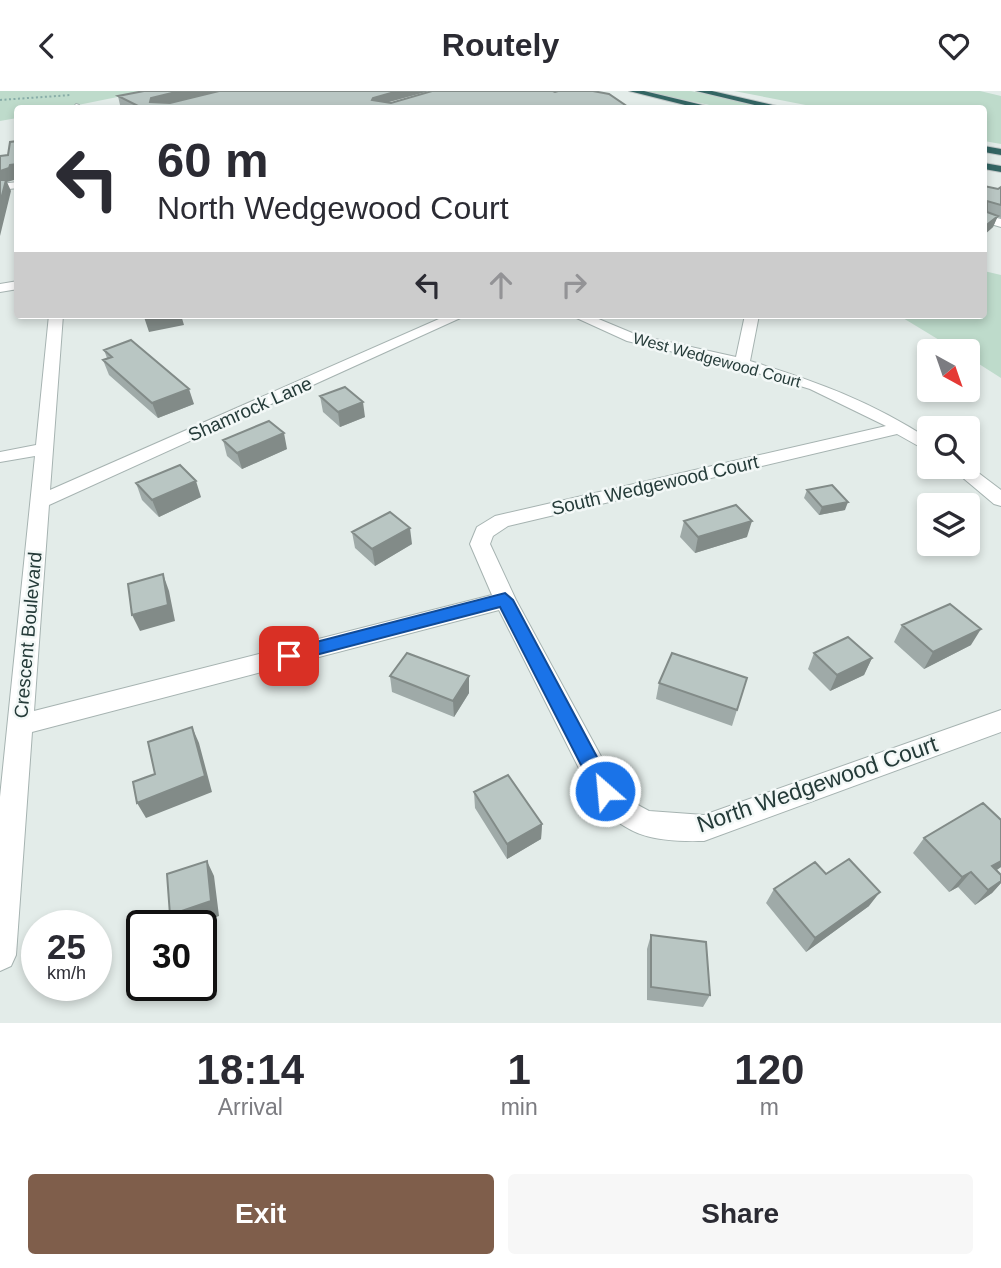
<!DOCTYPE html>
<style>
body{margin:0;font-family:Helvetica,sans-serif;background:#f7f7f7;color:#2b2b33;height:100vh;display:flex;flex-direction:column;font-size:26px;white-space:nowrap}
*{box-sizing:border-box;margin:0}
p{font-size:23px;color:#7c7c81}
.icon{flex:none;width:38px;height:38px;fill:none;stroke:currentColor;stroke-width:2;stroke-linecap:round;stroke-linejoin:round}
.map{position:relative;height:932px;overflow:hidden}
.drawer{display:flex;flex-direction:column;background:#fff;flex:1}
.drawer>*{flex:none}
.hud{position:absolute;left:14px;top:14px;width:973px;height:214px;border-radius:7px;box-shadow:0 4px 10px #0003;background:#fff;color:#2b2b33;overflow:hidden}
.needle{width:46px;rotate:140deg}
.tools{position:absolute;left:917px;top:248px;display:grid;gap:14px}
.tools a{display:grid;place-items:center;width:63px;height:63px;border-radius:7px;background:#fff;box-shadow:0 4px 10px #0003;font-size:35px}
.speed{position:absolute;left:21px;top:819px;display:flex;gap:14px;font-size:35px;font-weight:700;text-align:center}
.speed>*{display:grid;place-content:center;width:91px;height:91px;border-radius:50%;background:#fff;box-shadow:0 4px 10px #0003;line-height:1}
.speed small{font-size:18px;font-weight:400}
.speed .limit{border:4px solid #111;border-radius:10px;background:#fff;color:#111}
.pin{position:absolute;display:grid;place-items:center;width:60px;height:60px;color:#fff;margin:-30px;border-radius:14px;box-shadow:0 4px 10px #0006}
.me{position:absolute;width:77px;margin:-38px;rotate:333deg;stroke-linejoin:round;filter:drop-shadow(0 0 5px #0008)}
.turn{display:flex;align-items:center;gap:24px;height:147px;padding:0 28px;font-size:32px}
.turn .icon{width:91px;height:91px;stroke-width:2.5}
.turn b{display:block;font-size:49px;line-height:60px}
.lanes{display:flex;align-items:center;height:66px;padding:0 28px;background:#0003;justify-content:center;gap:35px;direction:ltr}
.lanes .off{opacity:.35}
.eta{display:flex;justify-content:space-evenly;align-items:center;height:119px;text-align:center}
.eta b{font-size:42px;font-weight:600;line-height:49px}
.cta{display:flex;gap:14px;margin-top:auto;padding:14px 28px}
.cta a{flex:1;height:80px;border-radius:7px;background:#7f5e4b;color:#fff;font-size:28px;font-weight:600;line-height:80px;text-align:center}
.cta a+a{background:#f7f7f7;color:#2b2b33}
header{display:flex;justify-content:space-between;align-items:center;height:91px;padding:0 28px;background:#fff;font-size:32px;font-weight:600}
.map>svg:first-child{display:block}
.green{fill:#bedbcb}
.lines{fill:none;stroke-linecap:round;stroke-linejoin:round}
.street-casing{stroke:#a6b3b1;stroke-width:2}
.highway-casing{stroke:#c2c8c8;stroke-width:2}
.path{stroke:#87aca7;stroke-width:2;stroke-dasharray:2 2.5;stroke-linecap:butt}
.street{fill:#fff;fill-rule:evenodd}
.highway{fill:#336563;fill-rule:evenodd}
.wall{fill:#9faaa8}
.shaded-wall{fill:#828b88}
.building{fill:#b9c6c3;stroke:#828b88;stroke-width:2}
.route{fill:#1a73e8;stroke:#114b97;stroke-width:2}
.labels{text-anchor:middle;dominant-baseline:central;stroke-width:5;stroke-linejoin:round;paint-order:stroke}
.far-street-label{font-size:16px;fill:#253b39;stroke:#f3f8f7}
.street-label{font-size:19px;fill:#253b39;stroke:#f3f8f7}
.near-street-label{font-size:23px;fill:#253b39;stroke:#f3f8f7}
</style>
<header><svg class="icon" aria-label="back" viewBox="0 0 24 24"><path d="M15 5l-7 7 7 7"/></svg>Routely<svg class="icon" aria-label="heart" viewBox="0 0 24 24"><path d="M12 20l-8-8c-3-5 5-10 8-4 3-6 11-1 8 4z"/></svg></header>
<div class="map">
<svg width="1001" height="932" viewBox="0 0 1001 932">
<rect width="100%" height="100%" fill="#e3ece9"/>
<!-- green -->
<path class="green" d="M0 0H147L73 15V17L18 18 17 27 0 30Z
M641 0H691L776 17H724Z
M734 0H980L1001 5V53L984 50V18L821 17Z
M984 180 1001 184V287L968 266V261H959L903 227 907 224H984Z"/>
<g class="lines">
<defs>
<path id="street" d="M76 13 79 14 80 18H72Z
M18 91V97L0 99V93Z
M984 124 1001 128V136L984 131Z
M18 190V198L0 201V193Z
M49 224H63L50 399 448 224H467L49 414 34 620 492 504 470 453 477 436 495 425 886 335 810 298 738 276 627 250 570 224H589L637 244 736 266 745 224H759L750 270C816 290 872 311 929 348V361L897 343 508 435 493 445 490 453 516 509 615 691 636 713 649 720 704 724 1001 619V641L704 750C656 751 627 747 595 709L499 519 32 641 16 864 11 875 0 880V706L35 365 0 371V361L36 354Z
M968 374 1001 399V415L994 413 950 376H968Z"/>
<path id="highway" d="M629 0H644L719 18H701Z
M696 0H712L790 18H771Z
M984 55 1001 58V64L984 61Z
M984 72 1001 75V81L984 78Z"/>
</defs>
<!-- street casing -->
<use href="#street" class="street-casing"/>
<!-- highway casing -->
<use href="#highway" class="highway-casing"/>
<!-- path -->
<path class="path" d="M0 9 71 4"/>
<!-- street -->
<use href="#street" class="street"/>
<!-- highway -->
<use href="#highway" class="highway"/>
</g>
<!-- wall -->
<path class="wall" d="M219 0H429L389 11 631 18H127L120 14 118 5Z
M984 95 998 98 1001 96V127L997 126 993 136 984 144Z
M104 259 194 313 158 327 109 284 103 269 107 267Z
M320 305 365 326 340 336 323 321Z
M223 349 287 358 242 378 227 365Z
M136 392 201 406 159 426 142 409Z
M807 399 845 419 819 424 804 407Z
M684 430 747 446 695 462 680 446Z
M352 441 412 453 375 475 355 457Z
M902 534 971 554 924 578 894 551Z
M814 562 872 567 864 584 830 600 808 578Z
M390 585H469V602L454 626 392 601Z
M747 587 732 635 656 608 659 592Z
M474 701 542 733 541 748 507 768 475 717Z
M1001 729V776L997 779 1001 784V792L992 802 975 814 958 796 949 801 913 762 924 747Z
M826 783 869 815 806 861 766 812 774 798Z
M651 844 710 904 703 916 647 909V858Z"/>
<!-- shaded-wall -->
<path class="shaded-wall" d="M180 0H219L153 18 150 11 151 7Z
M398 0H429L374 15 372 9 373 7Z
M18 73V85H15L14 89 7 91 11 100 0 145V80L10 74Z
M998 125 993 136 984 144V136Z
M156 224H181L184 234 149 241 144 226Z
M189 298 194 313 158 327 152 312Z
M363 311 365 326 340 336 338 321Z
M284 342 287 358 242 378 237 362Z
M196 390 201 406 159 426 152 409Z
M848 411 845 419 819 424 822 416Z
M752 430 747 446 695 462 698 446Z
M410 437 412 453 375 475 372 458Z
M163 483 169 500 175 530 140 540 132 524Z
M981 538 971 554 924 578 933 561Z
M872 567 864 584 830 600 837 584Z
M469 585V602L454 626 453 610Z
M192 636 199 652 212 701 146 727 137 712Z
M542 733 541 748 507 768V753Z
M207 770 214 785 219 825 190 835H177L170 824Z
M1001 770V776L979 790 992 775Z
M971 781 958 796 949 801 962 786Z
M1001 790V792L992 802 975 814 988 799Z
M880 801 869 815 806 861 815 847Z"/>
<!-- building -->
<path class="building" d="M144 0H180L151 7 150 11 170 12 219 0H398L373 7 372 9 391 12 432 0H553L555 1 558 0H593L609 3 631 18H144L118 5Z
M18 50V73L10 74 9 77 0 80V65L8 64 10 51Z
M0 89H6L0 112Z
M984 95 998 98 1001 96V114L987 110V121L998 125 984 136Z
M131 249 189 298 152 312 103 269 112 266 104 259Z
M345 296 363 311 338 321 320 305Z
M269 330 284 342 237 362 223 349Z
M180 374 196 390 152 409 136 392Z
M832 394 848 411 822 416 807 399Z
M736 414 752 430 698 446 684 430Z
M390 421 410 437 372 458 352 441Z
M163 483 168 514 132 524 128 493Z
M950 513 981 538 933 561 902 534Z
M848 546 872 567 837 584 814 562Z
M407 562 469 585 453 610 390 585Z
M672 562 747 587 737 619 659 592Z
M192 636 205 685 137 712 133 691 155 683 148 651Z
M508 684 542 733 507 753 474 701Z
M983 712 1001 729V770L992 775 1001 784V790L988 799 971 781 962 786 924 747Z
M849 768 880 801 815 847 774 798 815 771 826 783Z
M207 770 211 810 170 824 167 783Z
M651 844 706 851 710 904 651 896Z"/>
<!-- route -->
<path class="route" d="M505 502 513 509 612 694 615 700 612 707 605 709 598 707 500 516 289 571 283 569 280 565 283 560 289 558Z"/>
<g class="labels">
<!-- far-street labels -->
<g class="far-street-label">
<text transform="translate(717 269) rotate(15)">West Wedgewood Court</text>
</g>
<!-- street labels -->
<g class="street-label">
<text transform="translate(250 318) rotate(-24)">Shamrock Lane</text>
<text transform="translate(655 394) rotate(-13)">South Wedgewood Court</text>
<text transform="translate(28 544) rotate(-85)">Crescent Boulevard</text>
</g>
<!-- near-street labels -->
<g class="near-street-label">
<text transform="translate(817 693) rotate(-19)">North Wedgewood Court</text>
</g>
</g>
</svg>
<div class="tools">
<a><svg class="needle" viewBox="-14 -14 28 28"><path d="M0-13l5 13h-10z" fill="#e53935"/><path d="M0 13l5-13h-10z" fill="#7c7c81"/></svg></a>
<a><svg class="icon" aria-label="search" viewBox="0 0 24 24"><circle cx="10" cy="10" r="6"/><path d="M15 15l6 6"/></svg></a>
<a><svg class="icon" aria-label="layers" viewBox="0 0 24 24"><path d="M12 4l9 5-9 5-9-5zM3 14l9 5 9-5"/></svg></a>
</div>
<div class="speed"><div>25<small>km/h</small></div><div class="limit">30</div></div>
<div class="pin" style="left:289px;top:565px;background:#d93025"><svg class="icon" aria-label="arrive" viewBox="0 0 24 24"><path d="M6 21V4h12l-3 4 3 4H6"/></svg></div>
<svg class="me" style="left:605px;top:700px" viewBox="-20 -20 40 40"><circle r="17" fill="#1a73e8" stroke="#fff" stroke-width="3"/><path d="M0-11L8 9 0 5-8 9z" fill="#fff"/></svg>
<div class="hud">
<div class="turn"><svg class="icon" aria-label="left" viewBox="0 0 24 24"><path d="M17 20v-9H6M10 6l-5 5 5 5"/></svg><div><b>60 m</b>North Wedgewood Court</div></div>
<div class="lanes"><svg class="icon" aria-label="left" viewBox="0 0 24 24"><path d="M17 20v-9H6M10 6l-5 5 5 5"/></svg><svg class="icon off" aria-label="ahead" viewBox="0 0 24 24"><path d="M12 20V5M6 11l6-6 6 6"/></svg><svg class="icon off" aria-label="right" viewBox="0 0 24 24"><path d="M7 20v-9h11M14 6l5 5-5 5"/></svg></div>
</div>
</div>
<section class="drawer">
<div class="eta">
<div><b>18:14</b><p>Arrival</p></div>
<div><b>1</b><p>min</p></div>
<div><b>120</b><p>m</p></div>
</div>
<div class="cta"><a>Exit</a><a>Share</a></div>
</section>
